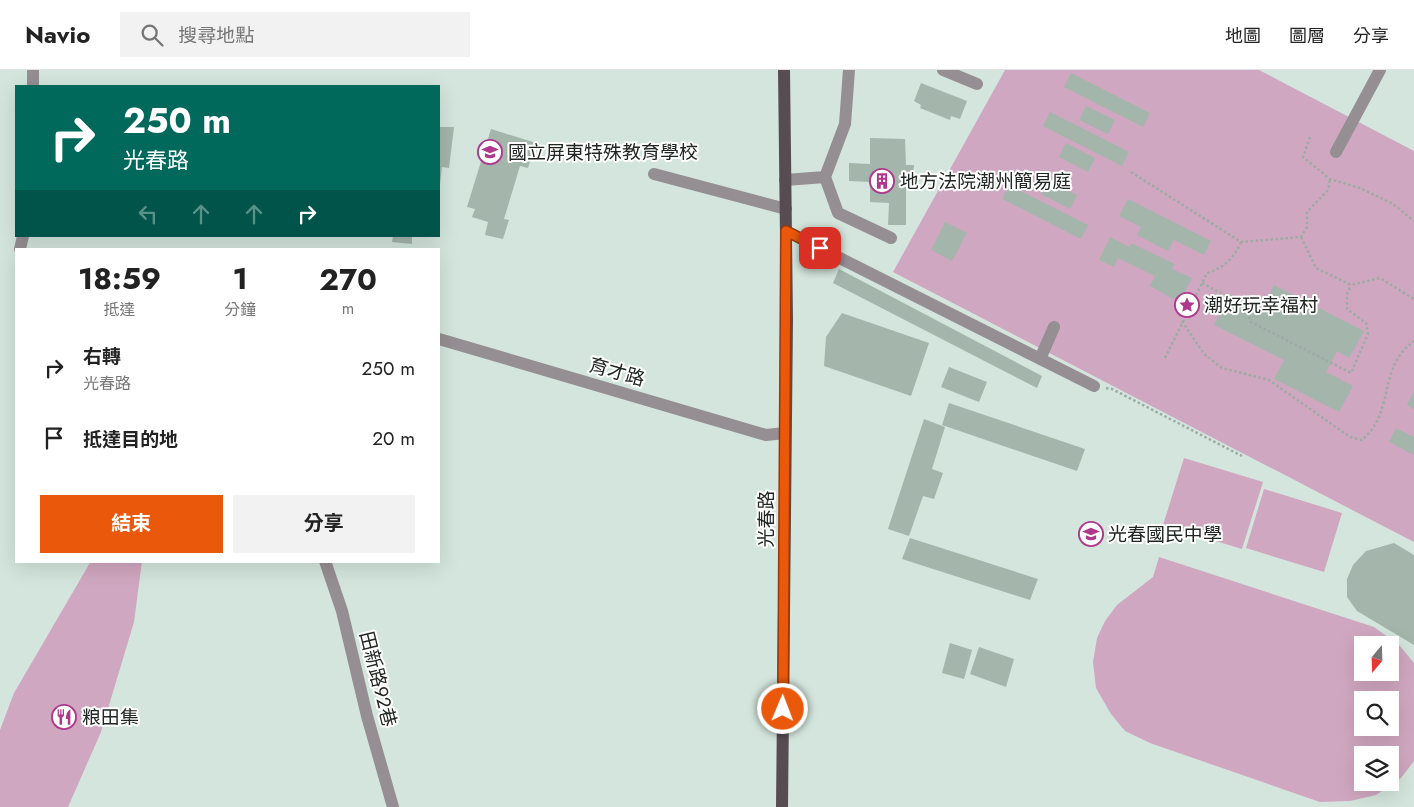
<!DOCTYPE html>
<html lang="zh-TW">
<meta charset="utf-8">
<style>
body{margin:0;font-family:Jost,"Noto Sans TC",sans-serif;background:#f2f2f2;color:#222;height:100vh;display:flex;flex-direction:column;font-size:19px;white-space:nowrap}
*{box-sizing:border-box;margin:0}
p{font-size:16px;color:#767676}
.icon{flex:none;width:28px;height:28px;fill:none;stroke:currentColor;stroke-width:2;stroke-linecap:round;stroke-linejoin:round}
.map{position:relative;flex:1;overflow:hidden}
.sheet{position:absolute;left:15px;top:178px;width:425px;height:315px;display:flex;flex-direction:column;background:#fff;border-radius:0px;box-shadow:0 5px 20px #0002}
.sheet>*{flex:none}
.top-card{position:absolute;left:15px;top:15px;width:425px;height:152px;border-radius:0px;box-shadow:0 5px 20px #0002;background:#00695c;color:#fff;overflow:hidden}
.needle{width:32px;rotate:199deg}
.fabs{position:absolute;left:1354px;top:566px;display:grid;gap:10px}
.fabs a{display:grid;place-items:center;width:45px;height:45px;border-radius:0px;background:#fff;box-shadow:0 5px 20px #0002;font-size:25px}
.pin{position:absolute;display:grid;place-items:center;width:42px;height:42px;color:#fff;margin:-21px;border-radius:10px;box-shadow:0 2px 8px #0006}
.me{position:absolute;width:55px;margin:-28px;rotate:1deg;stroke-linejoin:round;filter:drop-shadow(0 0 4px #0008)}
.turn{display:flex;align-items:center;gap:18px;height:105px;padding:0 25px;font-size:22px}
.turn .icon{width:65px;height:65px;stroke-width:2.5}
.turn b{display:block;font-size:35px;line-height:42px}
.lanes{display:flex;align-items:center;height:48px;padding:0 25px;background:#0003;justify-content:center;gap:25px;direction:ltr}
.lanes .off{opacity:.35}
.eta{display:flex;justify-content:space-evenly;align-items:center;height:85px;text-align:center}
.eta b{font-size:30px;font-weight:700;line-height:35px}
.action{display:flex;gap:10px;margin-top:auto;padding:10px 25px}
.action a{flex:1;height:58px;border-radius:0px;background:#ea580c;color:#fff;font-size:20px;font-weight:700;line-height:58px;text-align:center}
.action a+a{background:#f2f2f2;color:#222}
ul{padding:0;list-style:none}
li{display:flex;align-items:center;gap:15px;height:70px;padding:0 25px}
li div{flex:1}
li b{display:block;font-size:19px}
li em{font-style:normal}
header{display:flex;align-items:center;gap:30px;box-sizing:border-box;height:70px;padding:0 25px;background:#fff;border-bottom:1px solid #e0e0e0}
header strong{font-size:24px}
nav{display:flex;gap:28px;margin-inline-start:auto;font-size:18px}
.search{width:350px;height:45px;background:#f2f2f2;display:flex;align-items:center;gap:12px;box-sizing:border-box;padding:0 18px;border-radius:0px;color:#767676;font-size:19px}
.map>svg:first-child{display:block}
.green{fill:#d0a7c0;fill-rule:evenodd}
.building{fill:#a4b5ac}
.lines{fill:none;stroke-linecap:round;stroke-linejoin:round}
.path{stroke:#9daba4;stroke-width:2.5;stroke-dasharray:2.5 2.5;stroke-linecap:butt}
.minor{stroke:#958e92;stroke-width:12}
.major{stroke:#584c53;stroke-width:12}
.route-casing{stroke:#983908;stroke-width:12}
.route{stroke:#ea580c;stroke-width:9}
.labels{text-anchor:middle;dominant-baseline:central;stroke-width:4;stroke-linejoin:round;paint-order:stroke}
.poi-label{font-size:19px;fill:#202723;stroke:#fff;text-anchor:start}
.street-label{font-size:19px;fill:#202723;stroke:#fff}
</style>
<header>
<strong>Navio</strong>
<div class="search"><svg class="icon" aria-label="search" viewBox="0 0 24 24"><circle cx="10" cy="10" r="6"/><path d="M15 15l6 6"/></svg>搜尋地點</div>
<nav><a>地圖</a><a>圖層</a><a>分享</a></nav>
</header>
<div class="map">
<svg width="1414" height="737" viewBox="0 0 1414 737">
<rect width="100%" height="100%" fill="#d3e5dc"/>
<!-- green -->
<path class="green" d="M1005 0H1259L1414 81V472L893 202Z
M1184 388 1263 412 1242 479 1163 455Z
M1264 419 1342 443 1324 502 1246 478Z
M1159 487 1374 557 1400 576 1414 593V691L1401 708 1376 725 1350 731 1320 732 1150 673 1125 661 1111 644 1096 618 1093 592 1097 568 1105 551 1117 535 1153 507ZM1362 575H1390V602H1362ZM1362 630H1390V658H1362ZM1362 685H1390V712H1362Z
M91 491H142L134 552 101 662 68 737H0V660L14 623Z"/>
<!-- building -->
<path class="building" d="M1071 3 1150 43 1143 57 1064 17Z
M921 13 967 31 960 49 951 46 950 50 920 38 921 35 914 31Z
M1086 36 1115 50 1108 64 1079 50Z
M1050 42 1129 82 1122 96 1043 56Z
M439 57H454L449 98 442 97 440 115Z
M491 59 536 73 528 98 520 96 504 149 509 150 503 169 485 165 488 152 472 147 475 139 467 137Z
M870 68 905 69 906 95H914L913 108H906V155H888L889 133 870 132V112L849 111V93L870 94Z
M1066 73 1095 88 1088 102 1059 87Z
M1048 111 1077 125 1070 139 1041 124Z
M1009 115 1088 155 1081 169 1002 129Z
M1128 129 1211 171 1204 185 1174 170 1168 181 1137 165 1141 157 1119 146Z
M945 152 967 163 952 191 931 180Z
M393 166H412V174L392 172Z
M1110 167 1129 177 1131 173 1175 194 1172 199 1192 208 1179 232 1150 216 1155 206 1118 188 1114 197 1099 190Z
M839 199 1042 306 1037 318 833 213Z
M1274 215 1364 261 1349 288 1337 281 1326 302 1353 316 1339 342 1274 309 1284 290 1214 255 1230 224 1262 240Z
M842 243 929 273 911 326 824 296 826 267Z
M949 297 987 312 979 332 941 317Z
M1414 321V339L1407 335Z
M949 333 1085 379 1077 401 942 355Z
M924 349 945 357 932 399 943 403 934 429 923 426 909 466 888 459Z
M1396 358 1414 367V385L1389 372Z
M910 468 1038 509 1030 530 902 489Z
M1394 473 1414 485V575L1357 541 1347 527V509L1353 495 1366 481Z
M950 573 972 580 964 609 942 603Z
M979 577 1014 589 1006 617 970 604Z"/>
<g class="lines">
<!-- path -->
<path class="path" d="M1310 67 1303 87 1330 109 1360 118 1393 134 1414 151
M1131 102 1241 172 1301 167 1307 157V142L1328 120 1330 109
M1301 167 1316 198 1351 215 1380 208 1414 229
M1202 213 1246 237 1251 252 1351 303 1368 264 1366 253 1347 239V224L1351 215
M1182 251 1204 284 1222 298 1269 310 1350 367 1362 370C1365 366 1370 363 1373 358 1392 328 1382 294 1414 271
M1165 288 1207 203C1224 198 1234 188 1241 172
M1106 318 1112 319 1242 386"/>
<!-- minor -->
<path class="minor" d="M849 0 845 54 825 107 838 143 891 168
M943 0 977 14
M33 16V0
M1336 82 1380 0
M654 104 786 139
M785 110 825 107
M786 161 1094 316
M20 179 23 166
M439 269 766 365 785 363
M1040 289 1054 257
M325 491 342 541 367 646 393 737"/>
<!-- major -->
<path class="major" d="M782 737 787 250 784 0"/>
</g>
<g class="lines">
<defs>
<path id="route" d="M783 639 786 161 820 178"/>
</defs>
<!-- route casing -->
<use href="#route" class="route-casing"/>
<!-- route -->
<use href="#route" class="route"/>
</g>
<!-- icons -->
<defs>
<symbol id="school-ring" viewBox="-11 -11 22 22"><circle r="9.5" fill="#fff" stroke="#af388d" stroke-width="1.5"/><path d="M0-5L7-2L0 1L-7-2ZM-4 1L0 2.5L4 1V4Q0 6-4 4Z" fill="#af388d"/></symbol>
<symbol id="building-ring" viewBox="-11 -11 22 22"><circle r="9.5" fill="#fff" stroke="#af388d" stroke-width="1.5"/><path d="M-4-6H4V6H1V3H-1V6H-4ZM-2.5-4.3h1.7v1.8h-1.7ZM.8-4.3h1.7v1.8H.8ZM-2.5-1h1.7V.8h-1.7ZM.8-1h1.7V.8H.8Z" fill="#af388d"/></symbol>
<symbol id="sight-ring" viewBox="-11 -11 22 22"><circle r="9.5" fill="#fff" stroke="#af388d" stroke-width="1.5"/><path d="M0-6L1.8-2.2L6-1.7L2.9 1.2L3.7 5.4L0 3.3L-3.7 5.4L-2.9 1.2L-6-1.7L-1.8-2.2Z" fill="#af388d"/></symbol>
<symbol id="restaurant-ring" viewBox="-11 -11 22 22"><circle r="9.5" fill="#fff" stroke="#af388d" stroke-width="1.5"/><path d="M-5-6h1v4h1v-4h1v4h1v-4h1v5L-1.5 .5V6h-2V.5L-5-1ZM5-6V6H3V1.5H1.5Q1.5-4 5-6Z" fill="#af388d"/></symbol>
</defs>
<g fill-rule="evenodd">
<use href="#school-ring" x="476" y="68" width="28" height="28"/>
<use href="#building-ring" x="868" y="97" width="28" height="28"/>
<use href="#sight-ring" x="1173" y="221" width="28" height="28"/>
<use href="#school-ring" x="1077" y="450" width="28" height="28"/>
<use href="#restaurant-ring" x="50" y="633" width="28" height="28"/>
</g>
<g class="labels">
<!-- poi labels -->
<g class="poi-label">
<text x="508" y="82">國立屏東特殊教育學校</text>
<text x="900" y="111">地方法院潮州簡易庭</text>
<text x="1204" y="235">潮好玩幸福村</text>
<text x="1108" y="464">光春國民中學</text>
<text x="82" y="647">粮田集</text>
</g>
<!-- street labels -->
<g class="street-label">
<text transform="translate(617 302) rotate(16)">育才路</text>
<text transform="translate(766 449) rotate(-90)">光春路</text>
<text transform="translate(378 609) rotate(76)">田新路92巷</text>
</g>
</g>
</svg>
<div class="fabs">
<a><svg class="needle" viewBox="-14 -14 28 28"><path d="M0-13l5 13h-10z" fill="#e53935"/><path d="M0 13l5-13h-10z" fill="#767676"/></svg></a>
<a><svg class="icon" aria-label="search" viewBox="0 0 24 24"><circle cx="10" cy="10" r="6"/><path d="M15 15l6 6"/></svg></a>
<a><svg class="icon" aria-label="layers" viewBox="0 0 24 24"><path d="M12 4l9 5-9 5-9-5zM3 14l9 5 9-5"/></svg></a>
</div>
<div class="pin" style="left:820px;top:178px;background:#d93025"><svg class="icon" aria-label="arrive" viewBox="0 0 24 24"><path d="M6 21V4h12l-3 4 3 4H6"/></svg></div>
<svg class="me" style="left:783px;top:639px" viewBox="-20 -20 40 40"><circle r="17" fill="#ea580c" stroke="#fff" stroke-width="3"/><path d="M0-11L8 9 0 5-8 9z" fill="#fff"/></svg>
<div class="top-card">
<div class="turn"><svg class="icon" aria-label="right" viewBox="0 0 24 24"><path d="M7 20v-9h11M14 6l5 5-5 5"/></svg><div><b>250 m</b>光春路</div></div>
<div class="lanes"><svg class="icon off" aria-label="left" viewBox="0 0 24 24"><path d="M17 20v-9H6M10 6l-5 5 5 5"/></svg><svg class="icon off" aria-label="ahead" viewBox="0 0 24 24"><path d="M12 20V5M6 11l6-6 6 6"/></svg><svg class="icon off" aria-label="ahead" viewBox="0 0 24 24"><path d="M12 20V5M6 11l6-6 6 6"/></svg><svg class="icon" aria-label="right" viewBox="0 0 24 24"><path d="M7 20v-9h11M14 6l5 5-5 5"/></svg></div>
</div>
<section class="sheet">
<div class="eta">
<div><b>18:59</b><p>抵達</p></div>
<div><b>1</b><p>分鐘</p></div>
<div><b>270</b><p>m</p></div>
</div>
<ul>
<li><svg class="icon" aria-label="right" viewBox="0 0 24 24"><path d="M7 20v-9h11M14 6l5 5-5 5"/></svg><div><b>右轉</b><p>光春路</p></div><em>250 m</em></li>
<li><svg class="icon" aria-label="arrive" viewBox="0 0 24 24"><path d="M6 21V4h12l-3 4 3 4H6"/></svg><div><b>抵達目的地</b></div><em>20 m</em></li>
</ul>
<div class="action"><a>結束</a><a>分享</a></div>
</section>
</div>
